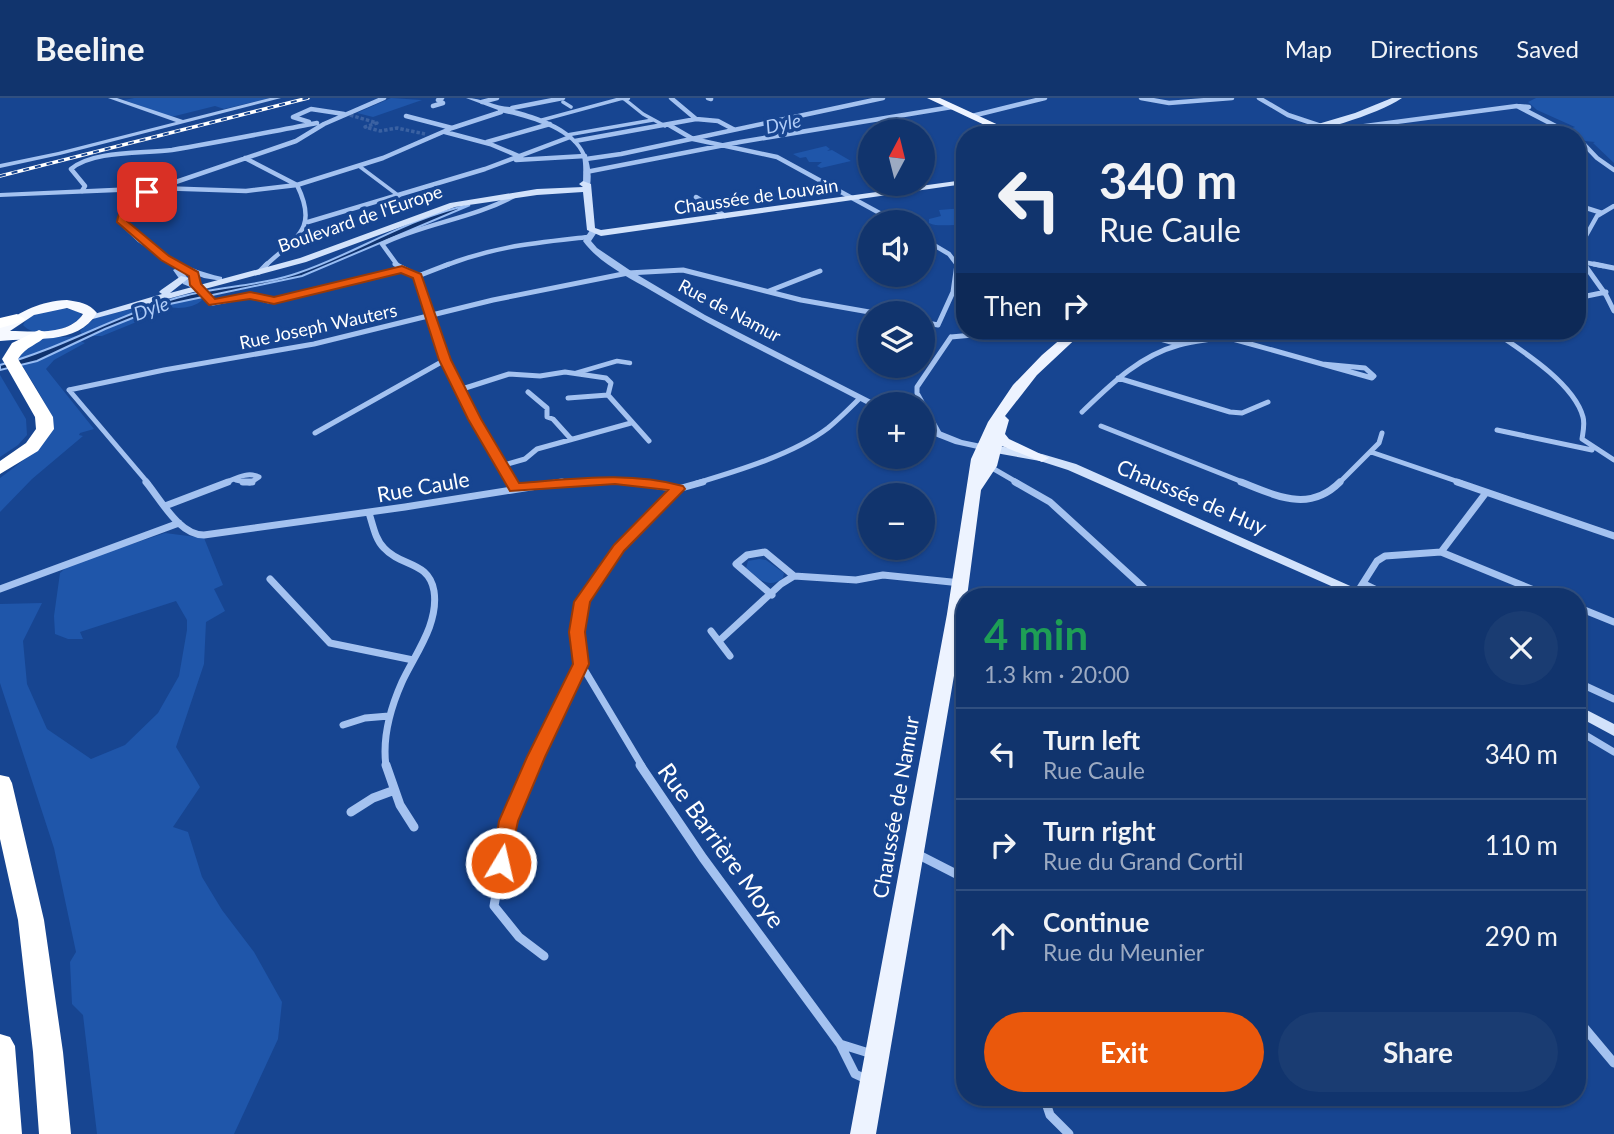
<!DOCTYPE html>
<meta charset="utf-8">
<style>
body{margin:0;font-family:Lato,sans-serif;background:#1a3c72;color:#f1f3f6;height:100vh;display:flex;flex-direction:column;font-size:26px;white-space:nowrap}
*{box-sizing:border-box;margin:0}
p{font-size:23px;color:#9caac2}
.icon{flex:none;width:38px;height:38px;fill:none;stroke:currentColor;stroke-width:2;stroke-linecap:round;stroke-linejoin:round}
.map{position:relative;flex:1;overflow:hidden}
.details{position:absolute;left:956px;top:490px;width:630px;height:518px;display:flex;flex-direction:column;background:#11346d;border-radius:28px;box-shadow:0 2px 5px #0004,0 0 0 2px #304f80}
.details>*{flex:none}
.hud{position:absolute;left:956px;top:28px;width:630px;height:214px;border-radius:28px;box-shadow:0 2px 5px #0004,0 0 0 2px #304f80;background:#11346d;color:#f1f3f6;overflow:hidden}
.needle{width:46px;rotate:7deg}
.fabs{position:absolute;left:858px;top:21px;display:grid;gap:14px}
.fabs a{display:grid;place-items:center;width:77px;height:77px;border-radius:50%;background:#11346d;box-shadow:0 2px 5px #0004,0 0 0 2px #304f80;font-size:35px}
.pin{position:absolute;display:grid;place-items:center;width:60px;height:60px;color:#fff;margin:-30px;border-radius:14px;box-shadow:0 4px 10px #0006}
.me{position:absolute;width:77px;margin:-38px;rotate:9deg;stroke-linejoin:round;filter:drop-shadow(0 0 5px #0008)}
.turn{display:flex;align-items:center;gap:24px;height:147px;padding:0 28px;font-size:32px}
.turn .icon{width:91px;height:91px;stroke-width:2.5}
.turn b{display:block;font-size:49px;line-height:60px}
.then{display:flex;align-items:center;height:66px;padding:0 28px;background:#0003;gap:14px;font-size:26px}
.round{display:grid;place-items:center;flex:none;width:74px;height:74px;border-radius:37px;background:#1a3c72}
.summary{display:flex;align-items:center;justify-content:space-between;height:119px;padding:0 28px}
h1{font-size:42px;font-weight:700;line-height:52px;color:#1e9e55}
.action{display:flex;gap:14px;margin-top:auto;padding:14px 28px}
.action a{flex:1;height:80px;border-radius:42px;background:#ea580c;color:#fff;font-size:28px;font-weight:700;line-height:80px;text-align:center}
.action a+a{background:#1a3c72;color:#f1f3f6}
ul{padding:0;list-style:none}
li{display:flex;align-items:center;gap:21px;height:91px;padding:0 28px;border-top:2px solid #304f80}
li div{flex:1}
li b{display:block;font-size:26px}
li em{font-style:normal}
header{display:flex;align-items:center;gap:42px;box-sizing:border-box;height:98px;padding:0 35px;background:#11346d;border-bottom:2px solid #304f80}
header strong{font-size:33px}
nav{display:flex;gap:38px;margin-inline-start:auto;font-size:24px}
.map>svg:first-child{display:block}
.green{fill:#1f56aa}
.water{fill:#0f326e;stroke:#97bcf3;stroke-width:2}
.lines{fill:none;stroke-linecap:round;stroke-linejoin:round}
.pedestrian-tunnel{stroke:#3a61a2;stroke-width:3.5;stroke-dasharray:3.5 2;stroke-linecap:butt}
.pedestrian-far1{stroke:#a4c2f0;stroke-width:3.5}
.pedestrian{stroke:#a4c2f0;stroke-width:4.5}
.minor-far3{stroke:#a4c2f0;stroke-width:4.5}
.minor-far2{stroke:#a4c2f0;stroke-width:5}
.minor-far1{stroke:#a4c2f0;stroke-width:7}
.minor{stroke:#a4c2f0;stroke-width:9}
.tertiary{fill:#a4c2f0;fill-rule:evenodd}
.secondary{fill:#d2e2fb;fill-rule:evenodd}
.primary{fill:#edf3ff;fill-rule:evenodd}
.trunk{fill:#f6f9ff;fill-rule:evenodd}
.motorway{fill:#fff;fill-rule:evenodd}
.rail-casing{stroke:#fff;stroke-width:3.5}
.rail{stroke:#174591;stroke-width:2;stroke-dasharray:6;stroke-linecap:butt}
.route{fill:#ea580c;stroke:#983908;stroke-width:2}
.labels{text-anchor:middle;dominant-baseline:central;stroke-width:7;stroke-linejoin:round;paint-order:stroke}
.far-street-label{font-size:18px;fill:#fff;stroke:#174591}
.far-water-label{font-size:19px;font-style:italic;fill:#b0ccf7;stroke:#174591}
.street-label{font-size:21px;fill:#fff;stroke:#174591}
.near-street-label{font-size:24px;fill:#fff;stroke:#174591}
</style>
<header>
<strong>Beeline</strong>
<nav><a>Map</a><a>Directions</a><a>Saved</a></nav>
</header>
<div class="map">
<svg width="1614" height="1036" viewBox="0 0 1614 1036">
<rect width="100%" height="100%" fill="#174591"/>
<!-- green -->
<path class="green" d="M134 0H270L224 11 215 8 171 19 124 2Z
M391 0 422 2 373 19 357 15Z
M1536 0H1614V65L1593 45 1595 44 1585 43 1569 31 1575 29 1537 12 1528 4Z
M826 48 830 51 827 53 832 52 851 63 821 70 817 68 822 64H809L806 59 800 60 793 56Z
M964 110V128C952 125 940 130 929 125V121L941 118 939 112Z
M200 199 202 202C195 210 176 212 166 208L161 214 102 238H90L165 207Z
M172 201 120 219 51 252 0 267V265L18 261 19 254C26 250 33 243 40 241 54 236 69 242 82 236L80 233 95 220Z
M64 210 80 214 81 219C69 232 36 242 23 227 31 213 49 213 64 210Z
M80 243 85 245 54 262 46 271 94 331 80 335 79 337 83 338 32 381 0 414V380C65 331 64 335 22 267L37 263Z
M0 277 26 321 27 337 18 347 0 359Z
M165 435 204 440 223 487 214 491 225 513 206 524 204 566 176 649 200 689 173 729 188 734 202 779 222 812 254 854 282 904 278 941 234 1036H97L83 917 72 906 70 864 76 854 54 750 0 585V506L42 505 23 543 27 586 47 631 91 661 125 647 158 615 179 578 187 532V522L176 503 80 534 83 541H68L55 536 54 518 60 475 69 467Z
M759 461 766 462 784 475 783 480C768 492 758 480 746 470L748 463Z"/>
<!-- water -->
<path class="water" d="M470 107 302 178 165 207 105 231 37 263 0 272V267C60 251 113 219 173 201 213 188 258 189 298 175 355 156 409 119 470 107Z"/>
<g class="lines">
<!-- pedestrian-tunnel -->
<path class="pedestrian-tunnel" d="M350 17 377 25 365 29 380 33 397 30 425 36"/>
<!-- pedestrian-far1 -->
<path class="pedestrian-far1" d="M563 4 571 9
M542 22 623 0 643 16 665 28
M567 37 653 22
M359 68 399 98"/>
<!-- pedestrian -->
<path class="pedestrian" d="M576 275 617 263 630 265"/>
<!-- minor-far3 -->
<path class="minor-far3" d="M622 0H628
M671 0 696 21
M708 0 711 1
M1141 0 1169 5 1232 0
M1259 0 1288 17 1321 28
M482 4 497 0
M433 8 443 5 438 2 442 0
M512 10 563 0
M1524 10 1529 9 1517 8 1573 37
M406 18 452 30
M972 18 1045 0
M309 24 293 19 311 11 344 16
M669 27 693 41 777 59 896 124
M1316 30 1335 32 1517 8
M445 34 490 46 521 59
M1369 37 1396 27
M1577 39 1597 60 1614 72
M575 43 696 21 718 23 733 31
M487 44 550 26
M245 60 297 87
M586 61 621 56 883 0
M516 62 585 58
M586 74 740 44 952 9
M164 88 296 43 324 26 384 0
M157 90 246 93 297 87 383 60 452 30 501 14
M82 93 85 88 71 71C93 52 143 56 172 52 220 44 269 34 317 25
M696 99 725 118
M1577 107 1602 115
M308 124 485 71 570 39
M922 140 949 156 958 168
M1583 164 1603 168
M265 168C296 139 319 132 297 87
M398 168 382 146C425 125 472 121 514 98
M444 168C495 148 535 145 588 139
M1584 168 1578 152 1597 118 1614 108"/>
<!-- minor-far2 -->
<path class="minor-far2" d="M395 166 418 178 445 262 474 321 512 385
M1584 166 1606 197 1614 213
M1594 166 1614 170
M259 174 267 166
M418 178 449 166
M200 190 213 205 249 198 269 203 402 171
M769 193 820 173
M1577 200 1606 194
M922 224 938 227
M938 227 953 194 957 166
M1132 233 1178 246
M1493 233C1521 252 1574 285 1583 319 1585 326 1583 334 1582 341L1614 362
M951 239 1016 233
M1229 240 1322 266
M1322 266 1365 270 1374 278 1372 280Z
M1118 280 1230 314 1242 315 1268 304
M69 292 164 272 314 246 493 202 628 175 683 172 801 202 875 215
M69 292 148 385
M459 292 509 276 540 278 565 274 606 280 611 285 608 297 649 343
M528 294 547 310V319L553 321 571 341
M568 300 608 297
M1082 314C1111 286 1139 258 1179 247 1200 241 1222 242 1242 233
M1101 328 1245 385
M1497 332 1592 352
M315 335 445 262
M940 337 917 295V289L951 239
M1371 354 1462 385
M504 367 525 361 537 351 631 325
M987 367 1018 385
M224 385C235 381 247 373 259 379L250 385 236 382
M547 385 601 382 648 385
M697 385C737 373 794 356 828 330 839 321 850 310 860 300
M1339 385 1379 345 1382 335"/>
<!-- minor-far1 -->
<path class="minor-far1" d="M146 384C161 402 179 437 204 437L405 409 562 384
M243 384H252
M511 384 515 390
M635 384 678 391
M1015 384 1050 404 1154 499
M1241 384C1277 398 1309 415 1340 384
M1457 384 1614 438
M165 408 228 384
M369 415C373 427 375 441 384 450 401 469 429 463 434 493 439 526 415 556 402 584 390 611 382 639 386 668
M1441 454 1485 396
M270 481 330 545 413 562
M1364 486 1391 499
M0 491 179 425
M772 497 736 466 747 457 765 454 794 478
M1363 498 1358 493 1377 463 1385 458 1441 454 1551 499
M1577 509 1614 524
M711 533 730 558
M719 543 781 486 794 478 856 482 883 477 961 485
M581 566 642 668
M1577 584 1614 601
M343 627 365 620 389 618
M1577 632 1614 654
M534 668 581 566 577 534 582 504 619 450 678 391 703 384"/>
<!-- minor -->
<path class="minor" d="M386 667 400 707 414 729
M535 667 509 723 494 808 519 839 544 858
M640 667 703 760 840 946 855 976 866 981
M351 714 373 700 392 693
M917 756 964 780
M1577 921 1614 965
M840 946 872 956
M1044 999 1050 1017 1069 1036"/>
<!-- tertiary -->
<path class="tertiary" d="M108 0H117L183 22 270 0H281L60 57 0 70V66L58 54 176 24Z
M466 0C482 0 496 9 511 9V11C551 21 597 39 590 88L583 86C583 77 584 67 582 58 574 32 521 17 498 14V12Z
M153 88 161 90C146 99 131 105 126 124 151 152 185 171 222 179V183L204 180 181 171 189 182 204 190 200 193 183 186 173 172 177 170 138 144 119 126C119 110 132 100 145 93L0 99V95Z
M590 132 597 134 591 143 597 150 631 173 705 217 879 306 870 308C797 270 722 235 652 193 628 179 599 165 583 143Z
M922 326 962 342 986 347 987 349 982 352 955 346 922 333Z"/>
<!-- secondary -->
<path class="secondary" d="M1392 0H1402C1377 17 1311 37 1281 37L1355 15Z
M964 82V86L601 138 587 132 583 94 537 97 455 109 306 164 89 222 84 219 162 196 159 194 161 192 181 178 189 180 170 195 300 160 450 105 537 91 583 89 579 86 583 83 591 86 595 130 601 132Z
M983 345 1042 356 1076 366 1375 499H1356L1068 372 1040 363 979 352 977 349Z
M1577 607 1614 626V638L1577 618Z"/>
<!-- primary -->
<path class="primary" d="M927 0H940L1020 37H1006Z
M1070 233H1084L1037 277 1005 318 1009 322 1005 336 1009 341 1049 360 1042 364 1002 348 997 368 981 392 967 499H964V519L876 1036H850L947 516 971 361 988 324 1013 287 1042 257Z"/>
<!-- trunk -->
<path class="trunk" d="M67 202C79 204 89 205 97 215 77 248 33 239 0 243V228C22 213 40 203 67 202ZM67 210 83 216C69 238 32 233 10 233L34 217Z"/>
<!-- motorway -->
<path class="motorway" d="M17 216 25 221 22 224 0 230V220Z
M39 232 44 234 47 237C38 247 26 248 18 261L53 319 54 331 38 353 0 376V363L26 345 36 331 35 319 2 261 12 245Z
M0 677 9 679 12 685 44 822 63 954 71 1036H39L33 954 18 822 0 741Z
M0 936 10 939 15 948 22 1036H0Z"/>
<defs>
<path id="rail" d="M0 78 308 0"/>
</defs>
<!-- rail casing -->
<use href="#rail" class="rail-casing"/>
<!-- rail -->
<use href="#rail" class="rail"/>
</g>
<!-- route -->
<path class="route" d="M158 87 163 90V94C149 101 129 106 127 123L169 158 198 174 201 186 215 201 250 194 274 199 402 168 421 176 451 262 481 321 519 385C575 381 628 373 683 388L685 391 624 453 590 504 585 534 589 566 545 659 518 723 508 770 501 773 494 770 492 765 499 723 527 659 573 566 569 534 574 504 614 447 668 392 615 386 510 393 468 321 439 262 413 180 401 175 274 206 250 201 209 207 190 187 189 178 161 162 117 124C119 108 130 103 144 96V92Z"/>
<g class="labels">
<!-- far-street labels -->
<g class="far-street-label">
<text transform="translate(756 98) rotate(-8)">Chaussée de Louvain</text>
<text transform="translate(360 120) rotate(-19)">Boulevard de l'Europe</text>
<text transform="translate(730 212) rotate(28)">Rue de Namur</text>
<text transform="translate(318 228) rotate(-12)">Rue Joseph Wauters</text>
</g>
<!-- far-water labels -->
<g class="far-water-label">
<text transform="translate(783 25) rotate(-12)">Dyle</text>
<text transform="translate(151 210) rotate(-19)">Dyle</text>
</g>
<!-- street labels -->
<g class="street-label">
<text transform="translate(423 388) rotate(-10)">Rue Caule</text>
<text transform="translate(1192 398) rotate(23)">Chaussée de Huy</text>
<text transform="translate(895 709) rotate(-80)">Chaussée de Namur</text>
</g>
<!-- near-street labels -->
<g class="near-street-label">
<text transform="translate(722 747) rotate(54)">Rue Barrière Moye</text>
</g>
</g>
</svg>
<div class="fabs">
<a><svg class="needle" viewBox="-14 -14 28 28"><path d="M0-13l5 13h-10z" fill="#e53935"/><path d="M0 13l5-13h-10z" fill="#9caac2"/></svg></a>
<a><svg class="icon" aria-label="sound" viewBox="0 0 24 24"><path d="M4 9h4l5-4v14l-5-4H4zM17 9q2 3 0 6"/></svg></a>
<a><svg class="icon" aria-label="layers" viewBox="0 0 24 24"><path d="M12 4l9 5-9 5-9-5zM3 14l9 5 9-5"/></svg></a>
<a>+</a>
<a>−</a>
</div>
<div class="pin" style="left:147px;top:94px;background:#d93025"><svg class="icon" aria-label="arrive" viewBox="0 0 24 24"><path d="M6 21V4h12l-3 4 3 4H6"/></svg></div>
<svg class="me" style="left:501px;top:765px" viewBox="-20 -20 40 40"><circle r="17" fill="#ea580c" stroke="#fff" stroke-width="3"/><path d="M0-11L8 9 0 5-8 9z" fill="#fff"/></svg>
<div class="hud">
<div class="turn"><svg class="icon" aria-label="left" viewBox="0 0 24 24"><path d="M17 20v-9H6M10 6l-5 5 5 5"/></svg><div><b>340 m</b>Rue Caule</div></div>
<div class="then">Then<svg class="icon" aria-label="right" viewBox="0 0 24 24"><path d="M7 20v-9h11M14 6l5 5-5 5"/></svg></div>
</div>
<section class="details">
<div class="summary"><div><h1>4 min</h1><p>1.3 km · 20:00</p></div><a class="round"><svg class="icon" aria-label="close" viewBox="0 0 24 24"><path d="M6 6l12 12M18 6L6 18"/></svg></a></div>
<ul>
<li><svg class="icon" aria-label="left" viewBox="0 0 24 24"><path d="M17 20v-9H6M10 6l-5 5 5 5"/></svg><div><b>Turn left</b><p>Rue Caule</p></div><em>340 m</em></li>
<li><svg class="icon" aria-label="right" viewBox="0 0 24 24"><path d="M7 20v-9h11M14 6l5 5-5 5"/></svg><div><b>Turn right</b><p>Rue du Grand Cortil</p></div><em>110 m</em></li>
<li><svg class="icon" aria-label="ahead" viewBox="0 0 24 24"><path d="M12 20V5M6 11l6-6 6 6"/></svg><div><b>Continue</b><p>Rue du Meunier</p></div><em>290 m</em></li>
</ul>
<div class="action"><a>Exit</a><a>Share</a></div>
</section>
</div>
